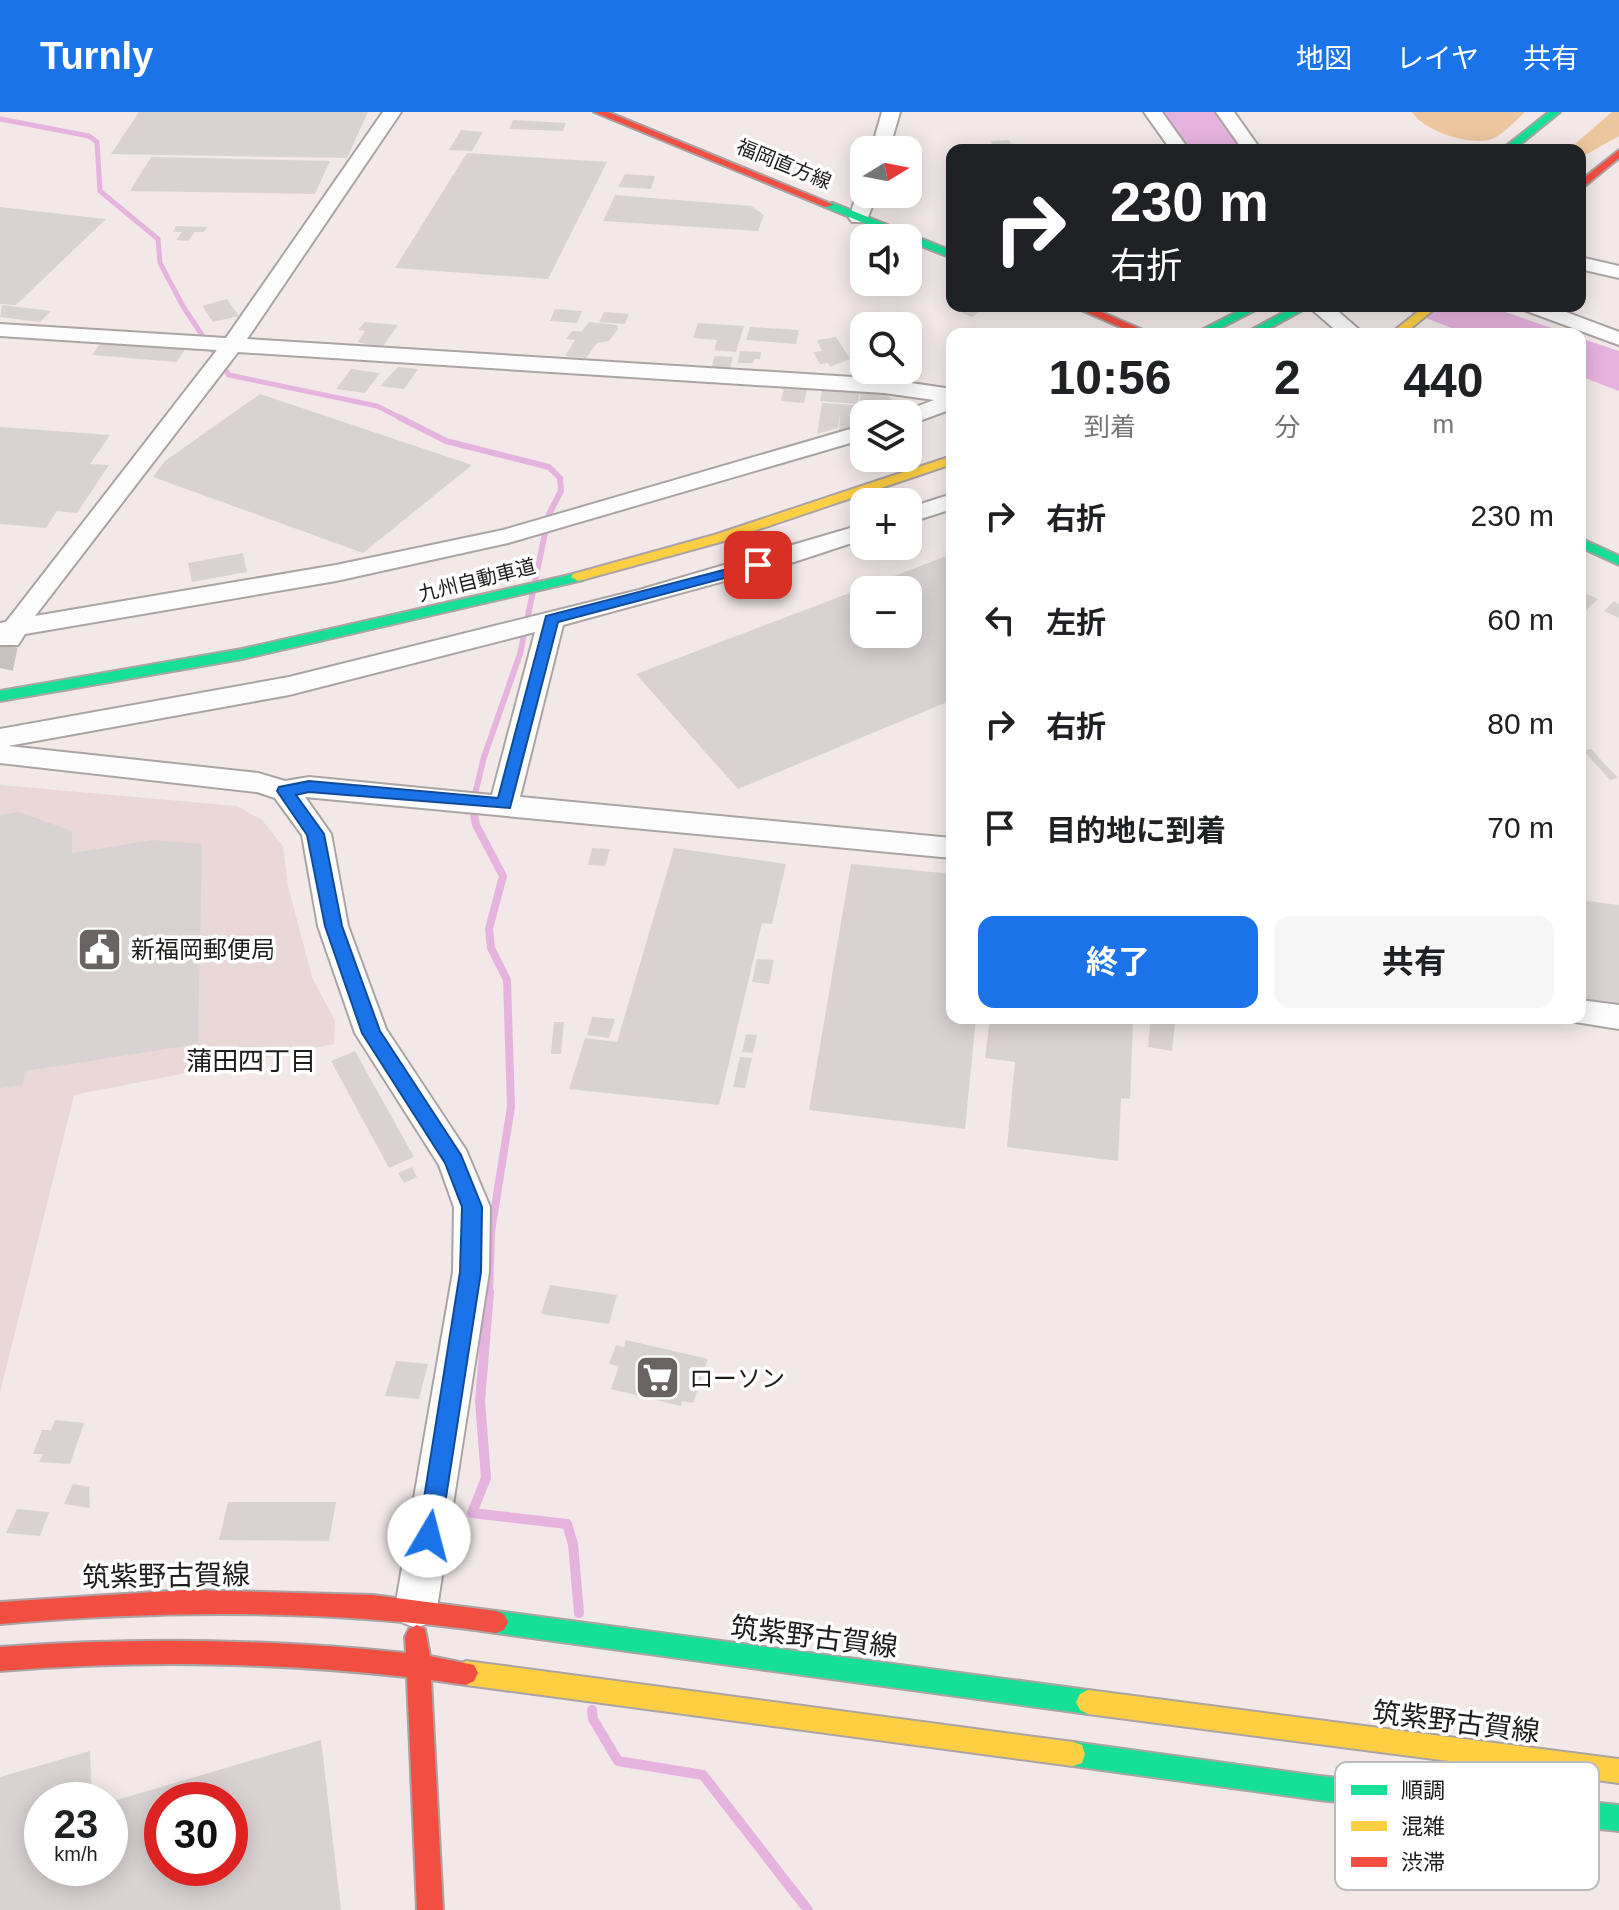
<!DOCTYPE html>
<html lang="ja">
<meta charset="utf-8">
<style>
body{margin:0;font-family:Arial,"Noto Sans JP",sans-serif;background:#f6f6f6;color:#202124;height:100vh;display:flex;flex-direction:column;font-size:30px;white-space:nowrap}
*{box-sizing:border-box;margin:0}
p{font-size:26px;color:#757577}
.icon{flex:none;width:44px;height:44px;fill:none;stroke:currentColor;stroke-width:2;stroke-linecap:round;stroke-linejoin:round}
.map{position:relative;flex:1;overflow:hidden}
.drawer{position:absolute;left:946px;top:216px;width:640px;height:696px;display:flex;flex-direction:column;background:#fff;border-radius:16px;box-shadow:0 4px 20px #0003}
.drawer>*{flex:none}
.hud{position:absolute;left:946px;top:32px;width:640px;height:168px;border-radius:16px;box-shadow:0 4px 20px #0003;background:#202124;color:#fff;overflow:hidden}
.needle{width:52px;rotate:80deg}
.controls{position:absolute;left:850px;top:24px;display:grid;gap:16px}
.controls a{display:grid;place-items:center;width:72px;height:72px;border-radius:16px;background:#fff;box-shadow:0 4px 20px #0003;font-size:40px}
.speed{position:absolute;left:24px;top:1670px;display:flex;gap:16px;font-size:40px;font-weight:700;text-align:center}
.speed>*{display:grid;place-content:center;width:104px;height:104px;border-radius:50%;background:#fff;box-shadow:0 4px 20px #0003;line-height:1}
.speed small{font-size:20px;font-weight:400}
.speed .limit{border:12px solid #d22;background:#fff;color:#111}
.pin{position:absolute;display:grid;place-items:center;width:68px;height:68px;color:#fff;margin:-34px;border-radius:16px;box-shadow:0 4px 12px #0006}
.me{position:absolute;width:88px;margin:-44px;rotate:8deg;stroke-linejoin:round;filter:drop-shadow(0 0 6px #0008)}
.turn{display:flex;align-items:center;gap:28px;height:168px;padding:0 32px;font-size:36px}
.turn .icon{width:104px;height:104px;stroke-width:2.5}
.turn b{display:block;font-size:56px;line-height:68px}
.eta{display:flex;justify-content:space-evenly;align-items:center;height:136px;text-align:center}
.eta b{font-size:48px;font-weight:700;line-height:56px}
.cta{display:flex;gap:16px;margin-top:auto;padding:16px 32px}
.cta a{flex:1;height:92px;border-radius:16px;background:#1a73e8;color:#fff;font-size:32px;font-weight:700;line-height:92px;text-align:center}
.cta a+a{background:#f6f6f6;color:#202124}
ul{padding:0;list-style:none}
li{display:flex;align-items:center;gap:24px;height:104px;padding:0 32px}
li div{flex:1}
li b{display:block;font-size:30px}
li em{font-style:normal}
header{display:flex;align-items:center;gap:48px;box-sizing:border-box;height:112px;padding:0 40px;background:#1a73e8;color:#fff}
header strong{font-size:38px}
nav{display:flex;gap:44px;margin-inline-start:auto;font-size:28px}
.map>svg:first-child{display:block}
.built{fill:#e9d8d7}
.forest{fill:#ecc69e}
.water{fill:#e6b3df}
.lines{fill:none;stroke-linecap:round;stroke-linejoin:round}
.stream-far3{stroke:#e6b3df;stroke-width:5}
.stream-far2{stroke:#e6b3df;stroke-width:6}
.stream-far1{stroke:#e6b3df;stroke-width:8}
.stream{stroke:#e6b3df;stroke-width:10}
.building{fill:#d9d2d3;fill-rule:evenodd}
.street-tunnel{stroke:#c8bfbf;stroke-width:26;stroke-dasharray:26 13;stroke-linecap:butt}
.street-casing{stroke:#aaa4a4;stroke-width:4}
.fast-casing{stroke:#aaa4a4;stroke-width:4}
.slow-casing{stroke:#aaa4a4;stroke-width:4}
.jam-casing{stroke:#aaa4a4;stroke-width:4}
.street{fill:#fdfcfc;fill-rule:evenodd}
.fast{fill:#16e098;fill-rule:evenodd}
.slow{fill:#ffcf43;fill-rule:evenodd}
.jam{fill:#f24e42;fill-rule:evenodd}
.route{fill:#1a73e8;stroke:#114b97;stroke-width:2}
.labels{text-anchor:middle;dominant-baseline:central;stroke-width:7;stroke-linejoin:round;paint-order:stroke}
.far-street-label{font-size:20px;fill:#211c1c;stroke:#fff}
.poi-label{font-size:24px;fill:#211c1c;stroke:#fff;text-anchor:start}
.neighbourhood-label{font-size:26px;fill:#211c1c;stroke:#fff}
.near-street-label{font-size:28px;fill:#211c1c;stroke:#fff}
.key{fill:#fff;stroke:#bcbbbb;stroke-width:2}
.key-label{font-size:22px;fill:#211c1c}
</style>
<header>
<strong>Turnly</strong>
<nav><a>地図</a><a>レイヤ</a><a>共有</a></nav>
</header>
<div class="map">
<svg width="1619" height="1798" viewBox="0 0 1619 1798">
<rect width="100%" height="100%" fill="#f2e8e8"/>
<!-- built -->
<path class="built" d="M0 673 237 694 262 708 283 734 288 774 312 865 335 909 334 932 74 983 0 1281Z"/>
<!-- forest -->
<path class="forest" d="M1412 0H1525C1516 8 1501 25 1489 28 1468 33 1424 19 1412 0Z
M1612 0H1619V24L1580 46V38H1568Z"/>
<!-- water -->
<path class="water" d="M1164 0H1216L1242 38H1189Z
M1395 194H1488L1569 222H1467Z
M1580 226 1619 239V279L1580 264Z"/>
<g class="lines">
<!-- stream-far3 -->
<path class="stream-far3" d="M0 7 89 24 97 30 100 79 158 127 160 151 184 196 229 263 377 294 403 307"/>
<!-- stream-far2 -->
<path class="stream-far2" d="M399 305 446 329 549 355 560 366 561 379 549 402 520 542 484 645 472 694"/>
<!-- stream-far1 -->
<path class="stream-far1" d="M472 692 476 713 503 764 489 817 491 836 507 868 511 995 491 1120 489 1182"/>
<!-- stream -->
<path class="stream" d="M489 1180 480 1289 486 1366 472 1401 567 1412 573 1432 579 1501
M592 1598 593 1607 618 1649 703 1663 808 1798"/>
</g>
<!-- building -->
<path class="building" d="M139 0H368L347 46 111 42Z
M513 8 566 11 563 19 509 17Z
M461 18 483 20 472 39 449 38Z
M1009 28 1014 38H994L991 29Z
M467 41 607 50 548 167 395 156Z
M151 45 330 49 315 82 130 79Z
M625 62 655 64 651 77 618 75Z
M615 83 751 94 764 103 758 119 603 109Z
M0 95 87 105 106 107 16 193 0 192Z
M176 114 207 115 204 120H195L188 129 176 128 182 120H173Z
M227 187 239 204 213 210 202 194Z
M2 193 51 199 40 210 0 205Z
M969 194H988L972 205 962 201 972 196Z
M555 197 582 199 577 211 550 209Z
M604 200 629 202 625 212 599 210Z
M365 210 398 213 382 236 358 230 365 219 358 218Z
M589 210 617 213 618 217 609 229 597 231 586 246 565 244 575 228 566 227 572 219H582Z
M698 211 744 214 736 240 714 238 717 228 693 226Z
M750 215 799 218 796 232 746 228Z
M836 225 850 247 830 255 828 251 820 252 813 240 822 239 817 228Z
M103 228 187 235 176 250 92 243Z
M740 239 761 240 760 247H754L753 251H738Z
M715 244 733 245 729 261 710 260Z
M398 255 418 257 404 277 380 274Z
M351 257 380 261 365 281 336 277Z
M823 276 860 278 858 292 820 289Z
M784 277 807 278 804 291 781 289Z
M861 281 885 282 902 295 859 292Z
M260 282 472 353 363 441 153 365 165 349Z
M822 291 873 294 872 302H864V311L839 320 840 300 838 316 817 322Z
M0 315 110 323 90 352 109 353 77 401 57 399 46 416 0 412Z
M243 441 247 460 192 470 188 451Z
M952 442V588L738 677 636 562ZM864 478H908V522H864Z
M1580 479 1598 487 1583 501 1580 499Z
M1614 489 1619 492V506L1604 499Z
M1591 637 1618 666 1610 668 1583 638Z
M19 700 72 719V741L154 728 202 732 198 932 25 959 23 973 0 976V703Z
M592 736 610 737 605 754 588 753Z
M674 736 786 752 772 812 762 811 719 993 569 977 585 926 617 930Z
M851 752 952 762V906H976L965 1017 809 998Z
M1580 788 1619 793V895L1580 889Z
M757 847 774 848 769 872 752 870Z
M592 905 615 907 609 926 587 923Z
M990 906H1093L1133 910 1130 987 1121 986 1118 1049 1007 1035 1015 950 985 946Z
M1151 906 1175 910 1172 939 1148 935Z
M554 910H564L561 942H551Z
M746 922 757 923 753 941 742 940Z
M355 939 414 1045 389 1056 331 949Z
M740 945 752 946 745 976 733 975Z
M412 1055 417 1065 404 1071 398 1061Z
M550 1173 617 1183 609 1212 541 1202Z
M626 1228 708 1247 693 1291 682 1289 681 1294 611 1277 619 1254 609 1252 616 1233 624 1235Z
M396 1249 428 1252 419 1287 385 1284Z
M55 1308 84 1311 70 1352 39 1350 43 1342H33L42 1318H51Z
M73 1372 89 1375 90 1396 64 1392Z
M228 1390H336L329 1429 219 1428Z
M17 1397 49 1400 40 1424 6 1421Z
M321 1628 341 1798H0V1665L90 1639 92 1688H42V1756H110V1690ZM162 1688H230V1756H162Z"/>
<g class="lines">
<!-- street-tunnel -->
<path class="street-tunnel" d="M0 556 5 533"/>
<defs>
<path id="street" d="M383 0H401L247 227 884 267 952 277V297L908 313V302L900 301 934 288 884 281 238 240 35 504 336 453 503 418 864 313V327L508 431 336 469 25 522 18 533H0V511L6 510 217 238 0 224V212L226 226Z
M882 0H900L889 38H871Z
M1144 0H1162L1189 38H1171Z
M1216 0H1234L1261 38H1243Z
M864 77V82H877L866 110H852L849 106 857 82Z
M1580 145 1619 154V166L1580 157Z
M1308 194H1332L1364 222H1340Z
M1520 194H1550L1619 220V233L1524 198Z
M952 382V397L908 411V396Z
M864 412V427L794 450 563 513 520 685 952 726V746L305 685 331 722 348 814 386 917 466 1038 490 1095 489 1160 437 1496 431 1510 416 1516 401 1510 395 1496 453 1160 454 1095 439 1053 355 921 318 814 302 723 275 686 257 680 0 651V617L289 565 639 478ZM535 520 492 683 309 665 285 669 258 661 8 634 289 583Z
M1580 888 1619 893V917L1569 909 1567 906H1580Z"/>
<path id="fast" d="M1549 0H1560L1513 38H1501Z
M825 91H833L952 139V146L908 129V126H900L825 95Z
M1248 194H1263L1209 222H1194Z
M1295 194H1310L1259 222H1244Z
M1580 426 1619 444V453L1580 435Z
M578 461 583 462V468L242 547 0 589V579L242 537Z
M496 1499 1088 1578 1096 1582 1100 1590 1096 1598 1088 1602 496 1521 488 1518 484 1510 488 1502Z
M1073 1630 1319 1664 1619 1693V1719L1319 1688 1073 1654 1064 1651 1061 1642 1064 1633Z"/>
<path id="slow" d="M1425 194H1438L1404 222H1390Z
M952 344V352L724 429 578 469 571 465 573 462 714 423Z
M466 1549 1073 1630 1082 1633 1085 1642 1082 1651 1073 1654 466 1573 458 1569 454 1561 458 1553Z
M1088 1578 1619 1647V1671L1088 1602 1080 1598 1076 1590 1080 1582Z"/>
<path id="jam" d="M594 0H608L834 93 825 95Z
M1619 38V46L1580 78V69Z
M1072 194H1088L1152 222H1136Z
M186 1478 373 1483 496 1499 504 1502 508 1510 504 1518 496 1521C330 1497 167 1498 0 1512V1490Z
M417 1513 425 1517 430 1544 474 1553 478 1561 474 1569 466 1573 431 1568 443 1798H417L407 1565C271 1550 137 1548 0 1559V1535C136 1525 270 1527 406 1541L405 1525 409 1517Z"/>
</defs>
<!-- street casing -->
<use href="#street" class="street-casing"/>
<!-- fast casing -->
<use href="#fast" class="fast-casing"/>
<!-- slow casing -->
<use href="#slow" class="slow-casing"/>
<!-- jam casing -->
<use href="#jam" class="jam-casing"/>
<!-- street -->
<use href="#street" class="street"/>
<!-- fast -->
<use href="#fast" class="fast"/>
<!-- slow -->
<use href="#slow" class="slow"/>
<!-- jam -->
<use href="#jam" class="jam"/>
</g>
<!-- route -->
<path class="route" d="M758 449 765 453 763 456 558 510 510 696 309 680 296 683 324 722 342 814 380 919 461 1043 482 1095 481 1160 440 1424 437 1432 429 1435 421 1432 418 1424 460 1160 462 1095 445 1051 362 921 325 814 307 723 277 679 279 675 309 669 498 686 546 504Z"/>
<!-- icons -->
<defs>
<symbol id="civic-square" viewBox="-11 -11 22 22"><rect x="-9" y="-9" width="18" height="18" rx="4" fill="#6a6363" stroke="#fff"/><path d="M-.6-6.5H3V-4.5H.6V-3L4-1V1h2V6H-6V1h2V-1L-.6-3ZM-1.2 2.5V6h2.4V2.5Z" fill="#fff"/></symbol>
<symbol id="supermarket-square" viewBox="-11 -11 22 22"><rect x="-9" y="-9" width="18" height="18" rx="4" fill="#6a6363" stroke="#fff"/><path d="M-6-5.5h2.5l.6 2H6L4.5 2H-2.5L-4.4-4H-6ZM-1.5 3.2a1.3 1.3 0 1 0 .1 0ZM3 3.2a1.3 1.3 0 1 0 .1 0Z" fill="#fff"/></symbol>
</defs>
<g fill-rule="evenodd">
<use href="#civic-square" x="74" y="812" width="51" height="51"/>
<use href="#supermarket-square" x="632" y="1240" width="51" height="51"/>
</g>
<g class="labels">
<!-- far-street labels -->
<g class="far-street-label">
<text transform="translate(784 52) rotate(22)">福岡直方線</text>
<text transform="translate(477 468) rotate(-14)">九州自動車道</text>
</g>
<!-- poi labels -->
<g class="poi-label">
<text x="131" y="837">新福岡郵便局</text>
<text x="689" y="1266">ローソン</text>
</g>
<!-- neighbourhood labels -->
<g class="neighbourhood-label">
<text x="251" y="949">蒲田四丁目</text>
</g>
<!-- near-street labels -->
<g class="near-street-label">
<text transform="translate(166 1464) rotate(-1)">筑紫野古賀線</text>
<text transform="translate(814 1525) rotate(7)">筑紫野古賀線</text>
<text transform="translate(1456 1610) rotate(7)">筑紫野古賀線</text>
</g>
</g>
<!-- legend -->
<rect x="1335" y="1650" width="264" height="128" rx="12" class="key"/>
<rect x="1351" y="1673" width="36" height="10" fill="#16e098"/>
<rect x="1351" y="1709" width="36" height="10" fill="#ffcf43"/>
<rect x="1351" y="1745" width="36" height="10" fill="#f24e42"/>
<g class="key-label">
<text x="1401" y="1686">順調</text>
<text x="1401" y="1722">混雑</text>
<text x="1401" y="1758">渋滞</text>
</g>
</svg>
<div class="controls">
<a><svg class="needle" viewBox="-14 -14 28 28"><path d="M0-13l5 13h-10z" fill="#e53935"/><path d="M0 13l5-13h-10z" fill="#757577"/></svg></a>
<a><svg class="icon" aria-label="sound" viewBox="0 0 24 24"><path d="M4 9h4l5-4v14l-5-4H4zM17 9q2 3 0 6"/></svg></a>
<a><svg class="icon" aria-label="search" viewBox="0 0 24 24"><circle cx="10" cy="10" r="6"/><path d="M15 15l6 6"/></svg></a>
<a><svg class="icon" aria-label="layers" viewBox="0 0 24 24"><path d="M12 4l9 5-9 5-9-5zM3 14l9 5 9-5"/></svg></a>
<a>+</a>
<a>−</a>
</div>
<div class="speed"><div>23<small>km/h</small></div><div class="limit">30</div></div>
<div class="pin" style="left:758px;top:453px;background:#d93025"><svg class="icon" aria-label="arrive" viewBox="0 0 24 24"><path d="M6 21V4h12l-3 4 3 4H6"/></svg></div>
<svg class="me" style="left:429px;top:1424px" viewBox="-20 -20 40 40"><circle r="19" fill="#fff"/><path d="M0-13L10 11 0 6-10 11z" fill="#1a73e8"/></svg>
<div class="hud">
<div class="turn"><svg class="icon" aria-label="right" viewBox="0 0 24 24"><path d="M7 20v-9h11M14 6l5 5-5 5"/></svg><div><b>230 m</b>右折</div></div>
</div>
<section class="drawer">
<div class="eta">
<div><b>10:56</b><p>到着</p></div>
<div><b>2</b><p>分</p></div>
<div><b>440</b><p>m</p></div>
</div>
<ul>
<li><svg class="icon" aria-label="right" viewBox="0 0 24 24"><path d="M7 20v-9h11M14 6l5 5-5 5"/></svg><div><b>右折</b></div><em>230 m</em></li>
<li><svg class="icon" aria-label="left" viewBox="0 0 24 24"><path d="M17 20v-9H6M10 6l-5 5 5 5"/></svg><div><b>左折</b></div><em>60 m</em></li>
<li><svg class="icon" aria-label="right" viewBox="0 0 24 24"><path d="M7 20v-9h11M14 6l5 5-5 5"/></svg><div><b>右折</b></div><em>80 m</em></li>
<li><svg class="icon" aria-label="arrive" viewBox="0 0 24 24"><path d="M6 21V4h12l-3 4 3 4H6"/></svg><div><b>目的地に到着</b></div><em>70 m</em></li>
</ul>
<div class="cta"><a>終了</a><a>共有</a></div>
</section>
</div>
